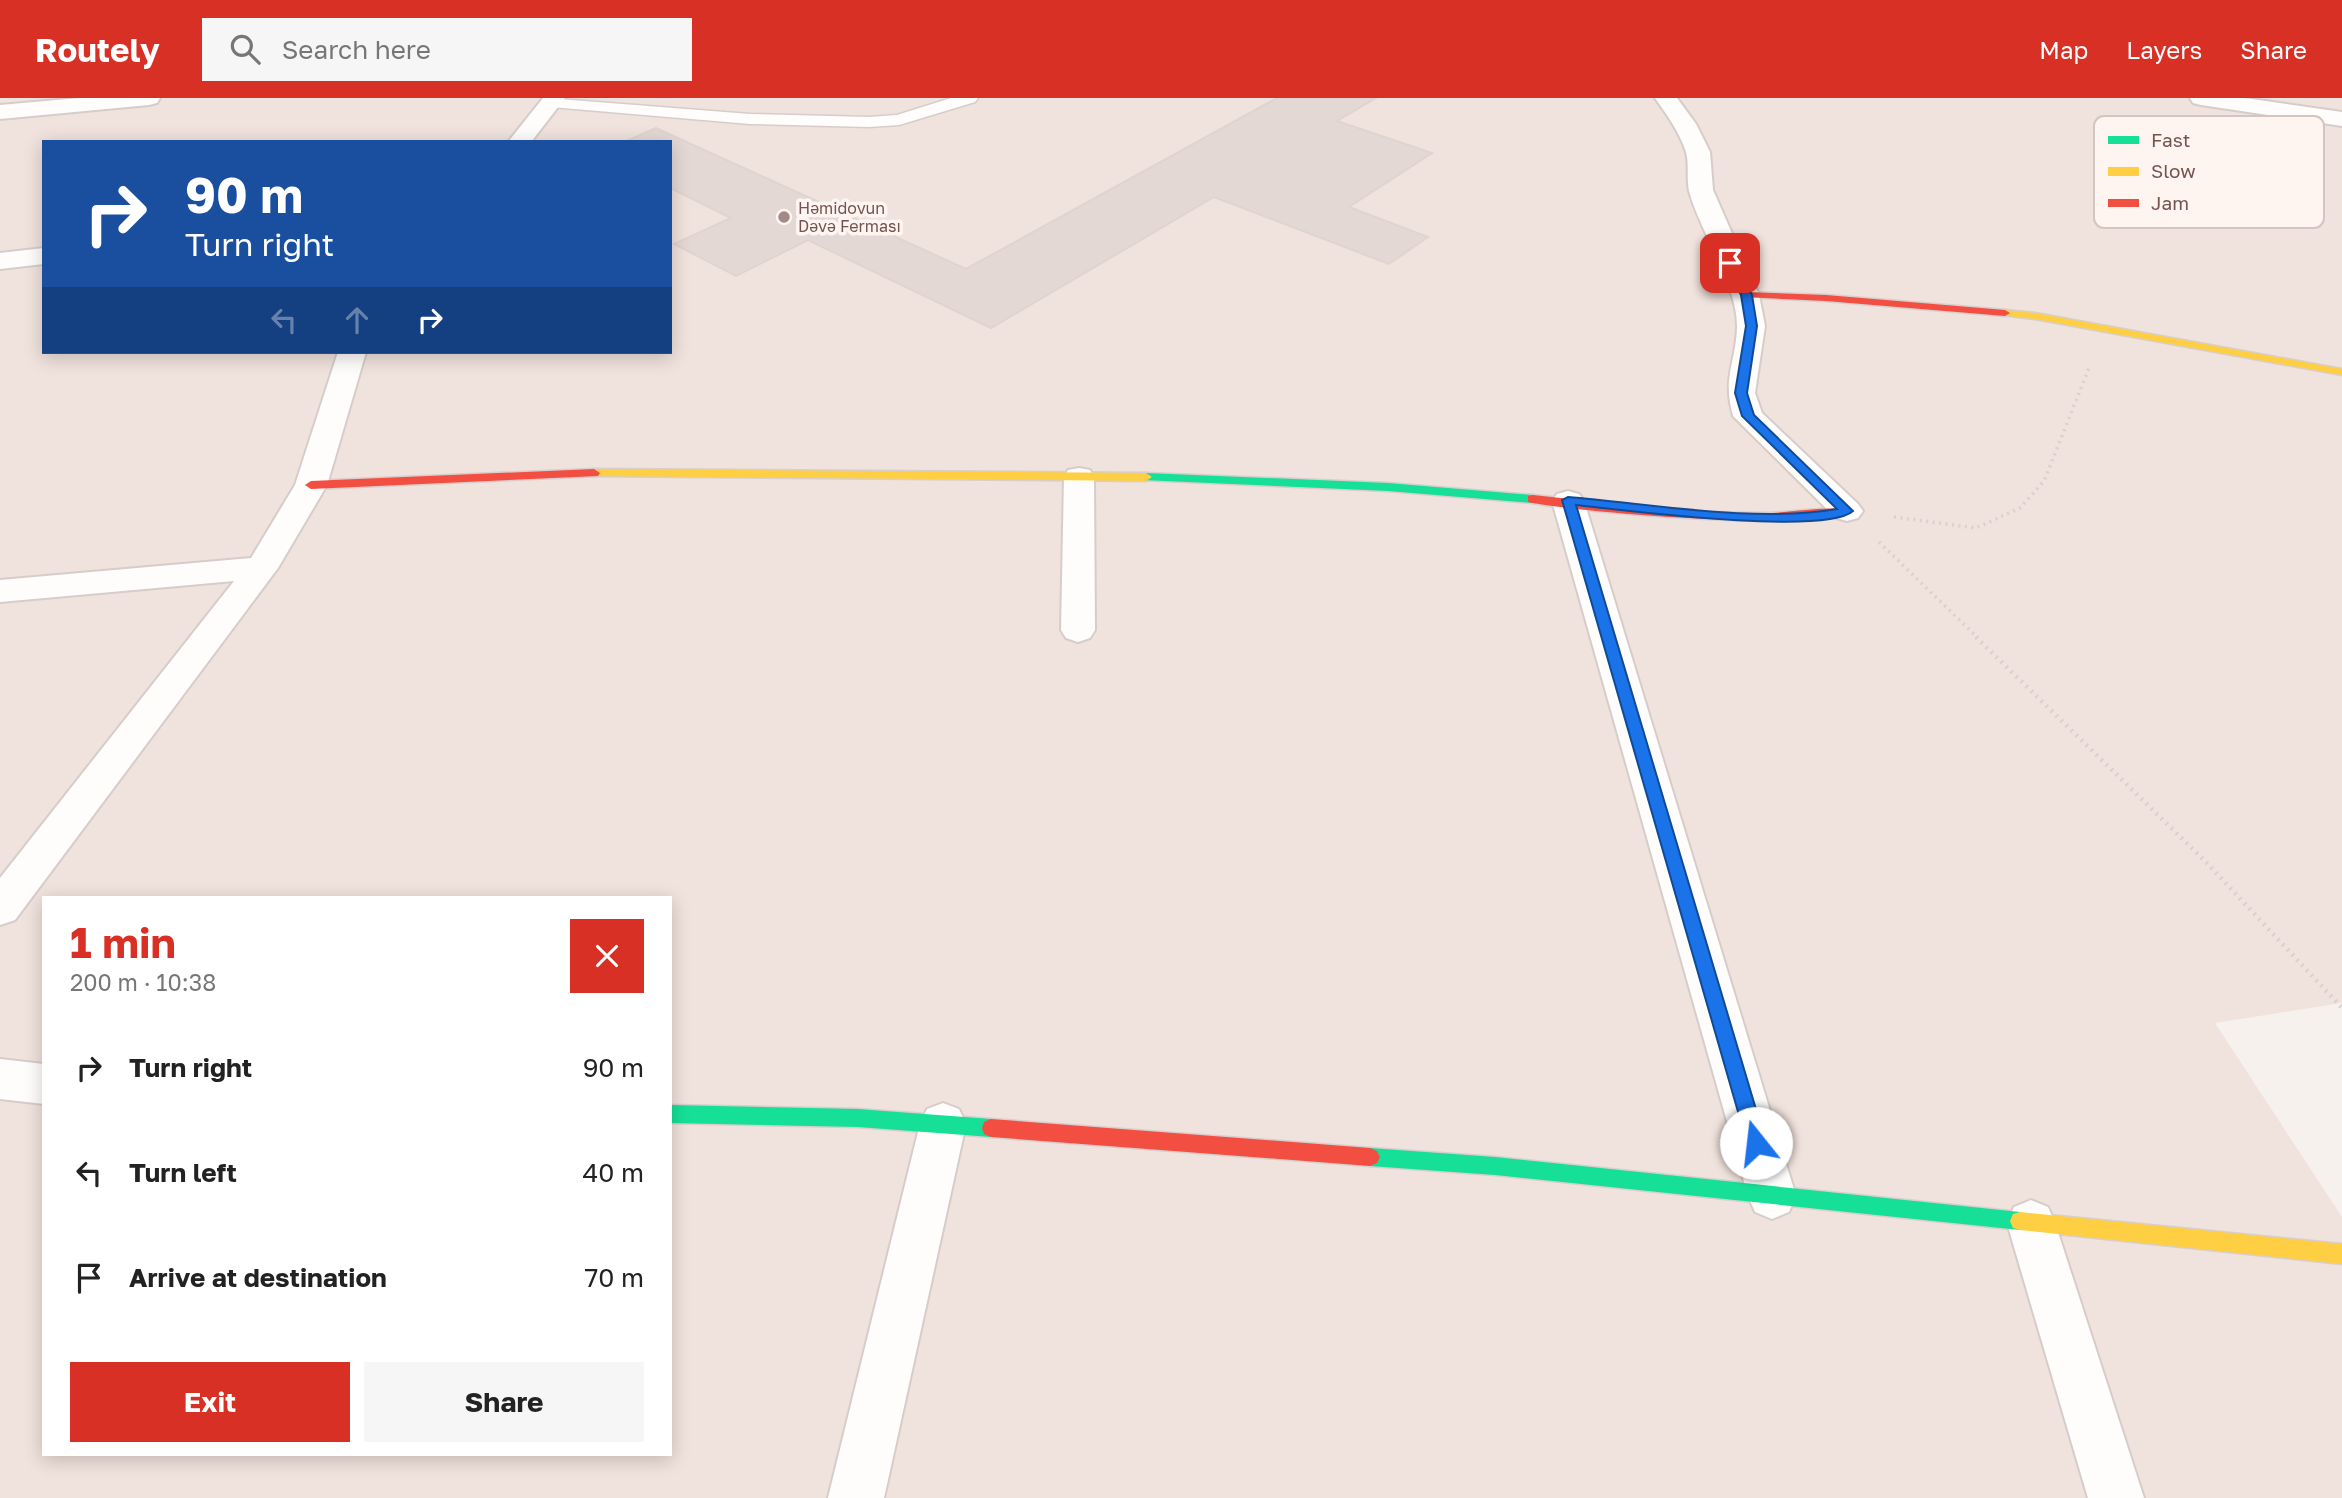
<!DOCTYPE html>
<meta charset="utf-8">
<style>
body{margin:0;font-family:"Golos Text",sans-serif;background:#f6f6f6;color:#222;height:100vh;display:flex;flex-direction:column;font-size:26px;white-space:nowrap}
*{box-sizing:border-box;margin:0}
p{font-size:23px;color:#767676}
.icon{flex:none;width:38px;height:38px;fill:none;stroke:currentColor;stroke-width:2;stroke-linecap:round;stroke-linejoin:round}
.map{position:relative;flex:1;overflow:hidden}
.drawer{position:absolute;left:42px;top:798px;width:630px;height:560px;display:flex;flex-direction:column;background:#fff;border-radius:0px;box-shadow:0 4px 18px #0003}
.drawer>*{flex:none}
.hud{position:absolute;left:42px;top:42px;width:630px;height:214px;border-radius:0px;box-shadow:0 4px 18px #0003;background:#1a4fa0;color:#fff;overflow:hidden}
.pin{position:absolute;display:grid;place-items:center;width:60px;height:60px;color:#fff;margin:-30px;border-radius:14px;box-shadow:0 4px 10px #0006}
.me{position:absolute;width:77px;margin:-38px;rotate:344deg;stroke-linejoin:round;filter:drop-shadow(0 0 5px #0008)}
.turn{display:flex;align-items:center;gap:24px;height:147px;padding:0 28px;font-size:32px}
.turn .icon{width:91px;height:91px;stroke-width:2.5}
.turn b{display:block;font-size:49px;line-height:60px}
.lanes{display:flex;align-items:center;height:66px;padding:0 28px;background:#0003;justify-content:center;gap:35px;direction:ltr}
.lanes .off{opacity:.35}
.round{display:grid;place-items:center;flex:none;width:74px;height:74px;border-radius:0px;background:#f6f6f6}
.headline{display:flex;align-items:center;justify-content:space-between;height:119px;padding:0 28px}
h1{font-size:42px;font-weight:700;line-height:52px;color:#d93025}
.cta{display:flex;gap:14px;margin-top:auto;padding:14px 28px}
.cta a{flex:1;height:80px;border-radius:0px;background:#d93025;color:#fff;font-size:28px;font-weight:700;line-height:80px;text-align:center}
.cta a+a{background:#f6f6f6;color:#222}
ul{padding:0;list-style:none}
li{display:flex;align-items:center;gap:21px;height:105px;padding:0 28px}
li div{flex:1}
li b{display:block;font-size:26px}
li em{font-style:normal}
header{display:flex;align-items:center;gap:42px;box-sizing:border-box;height:98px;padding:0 35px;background:#d93025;color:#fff}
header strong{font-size:33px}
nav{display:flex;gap:38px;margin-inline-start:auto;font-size:24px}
.search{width:490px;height:63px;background:#f6f6f6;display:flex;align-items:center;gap:18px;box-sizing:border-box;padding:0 24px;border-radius:0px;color:#767676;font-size:26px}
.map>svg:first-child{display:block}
.residential{fill:#f0e2dc;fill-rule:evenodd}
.building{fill:#e4d8d5;stroke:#e0d4d0;stroke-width:2}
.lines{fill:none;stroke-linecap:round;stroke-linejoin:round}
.lane-casing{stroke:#d6cdca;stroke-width:3}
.street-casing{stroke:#d6cdca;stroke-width:4}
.fast-casing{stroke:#d8cecc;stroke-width:3}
.slow-casing{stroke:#d8cecc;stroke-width:3}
.jam-casing{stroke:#d8cecc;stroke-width:3}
.path-far1{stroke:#dad0cf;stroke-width:3.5;stroke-dasharray:2 4.5;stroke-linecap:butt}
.path{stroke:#dad0cf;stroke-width:4.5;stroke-dasharray:2 5;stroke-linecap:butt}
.lane{fill:#fefdfc;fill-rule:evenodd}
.street{fill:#fefdfc;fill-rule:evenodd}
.fast{fill:#16e098;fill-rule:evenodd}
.slow{fill:#ffcf43;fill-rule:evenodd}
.jam{fill:#f24e42;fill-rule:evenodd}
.route{fill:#1a73e8;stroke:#114b97;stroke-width:2}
.poi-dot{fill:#a28a86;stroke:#fef5f0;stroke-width:2.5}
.labels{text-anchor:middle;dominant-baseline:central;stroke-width:7;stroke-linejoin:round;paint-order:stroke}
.far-poi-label{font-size:16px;fill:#75534e;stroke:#fef5f0;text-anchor:start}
.key{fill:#fef5f0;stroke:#d5c4bf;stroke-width:2}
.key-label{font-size:19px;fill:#75534e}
</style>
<header>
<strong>Routely</strong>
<div class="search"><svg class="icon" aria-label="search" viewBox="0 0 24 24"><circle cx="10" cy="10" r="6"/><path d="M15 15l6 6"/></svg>Search here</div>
<nav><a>Map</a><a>Layers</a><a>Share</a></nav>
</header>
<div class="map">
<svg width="2342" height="1400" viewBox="0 0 2342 1400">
<rect width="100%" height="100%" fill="#f7f1ee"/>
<!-- residential -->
<path class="residential" d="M0 0H2342V905L2215 925 2342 1119V1400H0ZM44 44H670V254H44ZM44 800H670V1356H44Z"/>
<!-- building -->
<path class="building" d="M1277 0H1376L1337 23 1432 55 1349 109 1428 139 1389 166 1214 99 991 230 808 142 736 178 674 146 731 120 670 90V44H624L656 30 966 171Z"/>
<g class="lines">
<defs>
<path id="lane" d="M546 0 750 16 869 19 897 17 951 0H978L975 4 899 27 869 29 750 26 551 9 542 4Z"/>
<path id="street" d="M79 0H160L157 5 149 7 0 21V7Z
M543 0H565L531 44H508Z
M1655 0H1677L1696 26 1710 54 1713 92 1759 197 1765 228 1755 295 1762 315 1858 406 1863 413 1858 420 1847 423 1836 420 1733 318C1722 279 1736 265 1737 229 1738 188 1700 134 1689 93 1686 79 1690 64 1685 51 1678 32 1667 17 1655 0Z
M2190 0H2245L2342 14V28L2201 7 2193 5Z
M44 150V166L0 171V155Z
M338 254H366L327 387 278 470 15 822 0 827V780L234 483 0 504V482L251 460 295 387Z
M1079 370 1090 372 1094 379 1095 532 1090 540 1078 544 1066 540 1061 532 1064 379 1068 372Z
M1568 393 1579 396 1584 403 1796 1098 1789 1114 1772 1121 1755 1114 1748 1098 1552 403 1557 396Z
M0 961 44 966V1006L0 1001Z
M943 1005 959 1011 966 1026 884 1400H828L920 1026 927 1011Z
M2031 1102 2048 1109 2055 1125 2144 1400H2088L2007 1125 2014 1109Z"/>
<path id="fast" d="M1146 375 1388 385 1533 397 1539 401 1533 405 1388 393 1142 382V376Z
M670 1007 858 1011 991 1021 998 1024 1000 1030 998 1036 991 1039 858 1029 670 1025Z
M1370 1050 1495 1059 2020 1114 2027 1116 2030 1123 2027 1130 2020 1132 1495 1077 1370 1068 1363 1065 1360 1059 1363 1053Z"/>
<path id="slow" d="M2005 212 2035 215 2342 271V277L2035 221 2001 217 2000 215Z
M594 371 1146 375 1152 379 1146 383 590 378 588 375Z
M2020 1114 2342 1146V1166L2020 1132 2013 1130 2010 1123 2013 1116Z"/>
<path id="jam" d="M1746 194 1826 197 2005 212 2010 215 2005 218 1826 203 1742 199 1741 197Z
M594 371 600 375 598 378 311 391 305 387 311 383Z
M1533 397C1611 405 1690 416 1769 415 1785 415 1845 406 1853 413 1828 435 1571 414 1528 404V398Z
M991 1021 1370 1050 1377 1053 1380 1059 1377 1065 1370 1068 991 1039 984 1036 982 1030 984 1024Z"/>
</defs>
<!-- lane casing -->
<use href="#lane" class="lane-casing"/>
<!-- street casing -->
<use href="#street" class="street-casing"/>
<!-- fast casing -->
<use href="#fast" class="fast-casing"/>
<!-- slow casing -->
<use href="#slow" class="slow-casing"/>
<!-- jam casing -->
<use href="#jam" class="jam-casing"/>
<!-- path-far1 -->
<path class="path-far1" d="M1894 419 1976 430 2020 410 2044 383 2089 270
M1879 444 1978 540"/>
<!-- path -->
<path class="path" d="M1976 539 2206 764 2342 910"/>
<!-- lane -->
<use href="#lane" class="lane"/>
<!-- street -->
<use href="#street" class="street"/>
<!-- fast -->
<use href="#fast" class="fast"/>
<!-- slow -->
<use href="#slow" class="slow"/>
<!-- jam -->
<use href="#jam" class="jam"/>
</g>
<!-- route -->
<path class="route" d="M1726 163H1734L1752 197 1757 228 1747 295 1754 317 1853 413C1825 438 1622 412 1576 407L1766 1045 1763 1051 1756 1053 1750 1051 1747 1045 1562 402 1568 399C1653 406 1753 425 1837 411L1742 318 1735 295 1746 228 1741 197 1725 165Z"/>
<!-- markers -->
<circle class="poi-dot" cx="784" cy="119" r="7"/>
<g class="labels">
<!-- far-poi labels -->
<g class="far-poi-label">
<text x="798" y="110">Həmidovun<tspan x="798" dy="18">Dəvə Ferması</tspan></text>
</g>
</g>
<!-- legend -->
<rect x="2094" y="18" width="230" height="112" rx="10" class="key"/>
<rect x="2108" y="38" width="31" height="8" fill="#16e098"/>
<rect x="2108" y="69" width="31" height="9" fill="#ffcf43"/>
<rect x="2108" y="101" width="31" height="8" fill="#f24e42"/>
<g class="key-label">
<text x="2151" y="49">Fast</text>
<text x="2151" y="80">Slow</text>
<text x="2151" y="112">Jam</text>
</g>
</svg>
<div class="pin" style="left:1730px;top:165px;background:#d93025"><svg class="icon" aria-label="arrive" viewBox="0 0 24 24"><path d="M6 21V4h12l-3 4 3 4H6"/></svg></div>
<svg class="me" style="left:1756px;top:1045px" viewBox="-20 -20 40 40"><circle r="19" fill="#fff"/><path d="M0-13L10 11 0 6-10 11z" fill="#1a73e8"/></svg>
<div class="hud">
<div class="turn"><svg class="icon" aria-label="right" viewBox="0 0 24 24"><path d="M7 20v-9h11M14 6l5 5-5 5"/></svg><div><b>90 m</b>Turn right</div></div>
<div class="lanes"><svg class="icon off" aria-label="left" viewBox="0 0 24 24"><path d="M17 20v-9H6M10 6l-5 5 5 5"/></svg><svg class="icon off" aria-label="ahead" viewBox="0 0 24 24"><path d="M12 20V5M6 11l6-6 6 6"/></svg><svg class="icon" aria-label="right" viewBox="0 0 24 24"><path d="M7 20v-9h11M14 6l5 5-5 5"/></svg></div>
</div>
<section class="drawer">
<div class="headline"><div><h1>1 min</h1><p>200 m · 10:38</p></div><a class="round" style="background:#d93025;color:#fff"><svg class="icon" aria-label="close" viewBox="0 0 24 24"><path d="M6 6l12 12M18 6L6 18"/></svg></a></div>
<ul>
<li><svg class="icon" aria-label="right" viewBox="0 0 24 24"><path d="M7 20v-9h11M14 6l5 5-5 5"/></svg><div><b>Turn right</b></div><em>90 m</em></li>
<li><svg class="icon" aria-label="left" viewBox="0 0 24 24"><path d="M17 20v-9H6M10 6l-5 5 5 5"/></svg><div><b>Turn left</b></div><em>40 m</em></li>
<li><svg class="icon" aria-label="arrive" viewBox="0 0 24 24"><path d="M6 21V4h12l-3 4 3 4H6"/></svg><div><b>Arrive at destination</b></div><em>70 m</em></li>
</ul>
<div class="cta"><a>Exit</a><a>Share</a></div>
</section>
</div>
